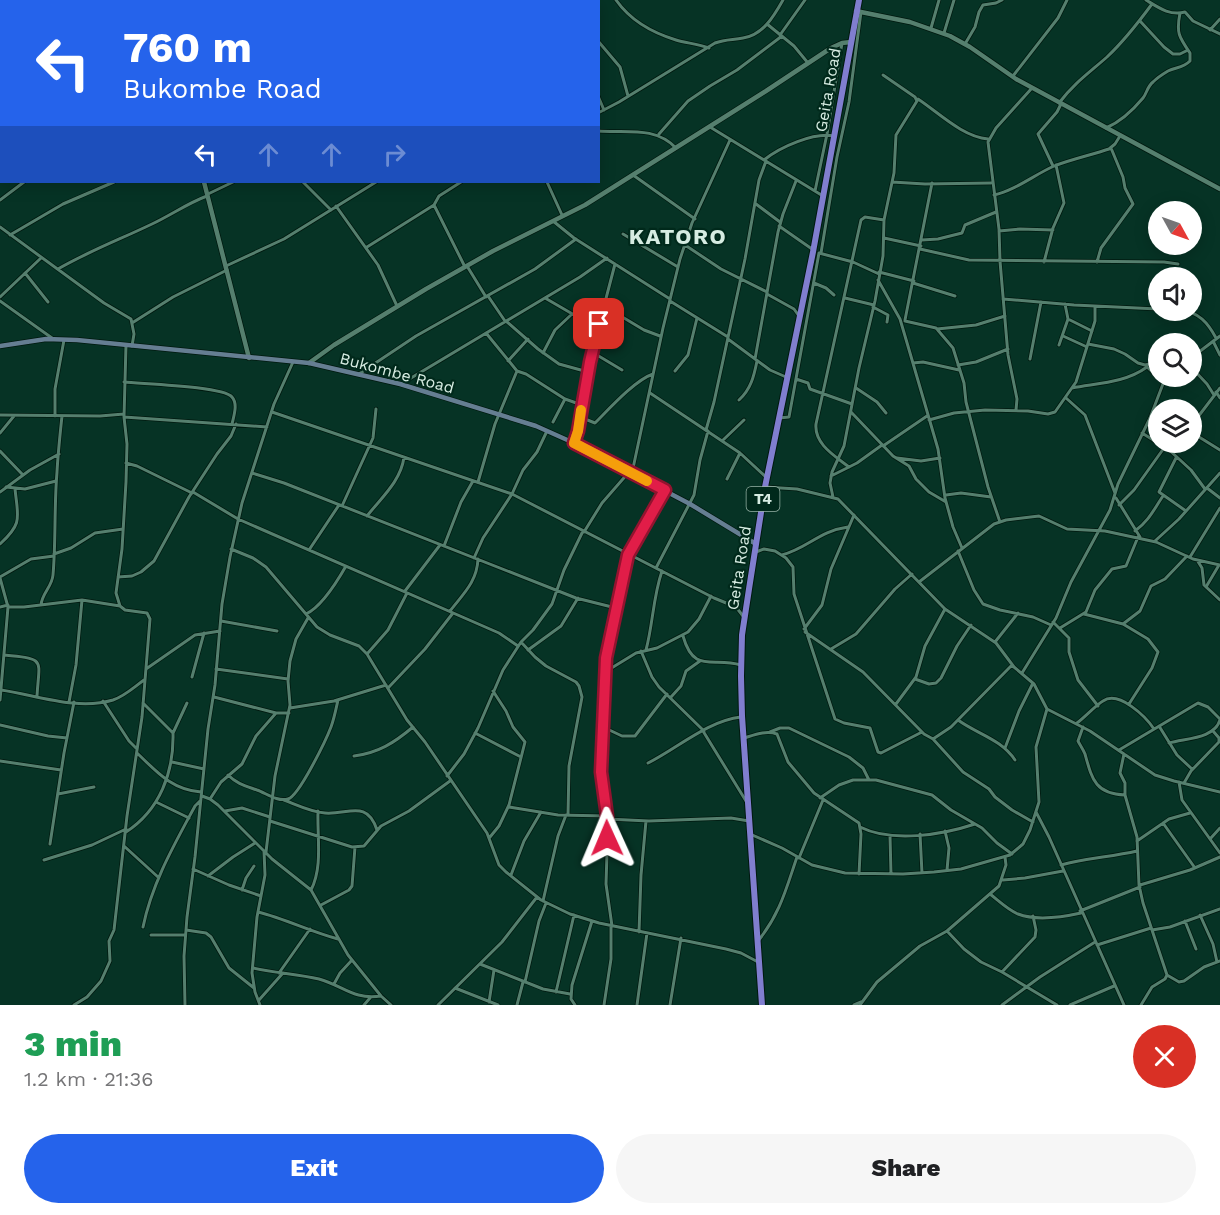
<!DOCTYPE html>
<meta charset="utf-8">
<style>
body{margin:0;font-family:"Work Sans",sans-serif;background:#f6f6f6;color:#202124;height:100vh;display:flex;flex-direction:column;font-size:22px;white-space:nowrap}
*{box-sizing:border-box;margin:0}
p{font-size:20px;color:#757577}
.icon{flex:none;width:33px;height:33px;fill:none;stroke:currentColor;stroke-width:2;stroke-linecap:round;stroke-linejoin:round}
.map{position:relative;height:1005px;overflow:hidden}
.sheet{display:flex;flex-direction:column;background:#fff;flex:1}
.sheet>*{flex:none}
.top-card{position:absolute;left:0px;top:0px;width:600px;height:183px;box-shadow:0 3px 15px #0003;background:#2563eb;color:#fff;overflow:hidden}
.needle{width:39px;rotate:130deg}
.controls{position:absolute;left:1148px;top:201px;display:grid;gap:12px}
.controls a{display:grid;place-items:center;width:54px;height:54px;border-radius:50%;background:#fff;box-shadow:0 3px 15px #0003;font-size:30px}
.pin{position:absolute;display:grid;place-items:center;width:51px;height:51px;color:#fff;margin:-26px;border-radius:12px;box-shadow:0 3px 9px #0006}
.me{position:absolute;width:66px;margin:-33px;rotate:359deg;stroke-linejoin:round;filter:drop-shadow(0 0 4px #0008)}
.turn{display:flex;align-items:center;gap:21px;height:126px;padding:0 24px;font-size:27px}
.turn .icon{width:78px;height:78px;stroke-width:2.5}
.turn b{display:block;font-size:42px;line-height:51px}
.lanes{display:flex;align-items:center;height:57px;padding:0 24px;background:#0003;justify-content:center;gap:30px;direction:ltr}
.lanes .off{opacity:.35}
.round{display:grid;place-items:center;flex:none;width:63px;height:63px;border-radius:32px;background:#f6f6f6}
.summary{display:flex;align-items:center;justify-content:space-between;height:102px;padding:0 24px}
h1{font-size:36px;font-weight:800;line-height:45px;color:#1e9e55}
.primary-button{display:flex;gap:12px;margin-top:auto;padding:12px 24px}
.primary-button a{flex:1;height:69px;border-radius:36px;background:#2563eb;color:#fff;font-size:24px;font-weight:800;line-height:69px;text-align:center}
.primary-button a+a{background:#f6f6f6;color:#202124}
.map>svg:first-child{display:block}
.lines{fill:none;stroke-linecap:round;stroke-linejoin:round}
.minor-casing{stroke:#00190f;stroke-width:4.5}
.tertiary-casing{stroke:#00190f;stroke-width:6}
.secondary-casing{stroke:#00190f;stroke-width:6}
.trunk-casing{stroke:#00190f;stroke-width:8}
.minor{stroke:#557f6e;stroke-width:3}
.tertiary{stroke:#557f6e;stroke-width:4.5}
.secondary{stroke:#657e92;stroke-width:4.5}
.trunk{stroke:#807ecf;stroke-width:6}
.route-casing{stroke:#92132f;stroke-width:15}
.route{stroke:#e11d48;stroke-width:10}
.slow{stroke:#f59e0b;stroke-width:10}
.labels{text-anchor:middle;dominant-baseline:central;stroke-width:4.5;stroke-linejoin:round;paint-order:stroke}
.shield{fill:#00291b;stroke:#96b2a6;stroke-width:1.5}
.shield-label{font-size:15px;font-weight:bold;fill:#d6ece2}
.street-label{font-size:16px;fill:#d6ece2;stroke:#00291b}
.district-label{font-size:22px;font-weight:bold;letter-spacing:1.5px;fill:#d6ece2;stroke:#00291b}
</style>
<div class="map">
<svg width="1220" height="1005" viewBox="0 0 1220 1005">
<rect width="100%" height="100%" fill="#063325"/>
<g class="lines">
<defs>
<path id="minor" d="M37 0 39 2
M274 0 275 2
M355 0V2
M577 0V2
M616 0C630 20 653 33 676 40 686 43 698 44 709 48
M1146 0C1159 8 1170 16 1185 12L1193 21 1220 34
M224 2V0
M237 2 239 0
M410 2 418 0
M437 2 438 0
M464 2 465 0
M1140 21 1164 47 1173 54H1180L1188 50
M767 24 794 46 808 63
M931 28 939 0
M1210 30 1220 19
M944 33 954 0
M780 35 805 0
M598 41 620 67 628 96
M965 44 975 27 979 12 983 5 996 3 1002 0
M1013 76 1058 18 1067 0
M598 96 604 110
M918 99C939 113 963 137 988 139
M1059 103C1073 84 1090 72 1107 57 1124 41 1138 23 1152 4
M598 113 619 102 715 43C725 39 733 40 743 38 763 35 774 16 783 0
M710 127 823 196
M1106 128C1120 122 1133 110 1143 98 1147 93 1147 87 1153 82 1157 78 1163 74 1168 71 1176 67 1183 68 1190 61V53C1179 37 1176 33 1180 13
M598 131C627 133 655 126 676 148
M659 134 688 101 710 86 737 70 782 36
M764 160C780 147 814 132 834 136
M1053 166 1038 134 1057 112 1061 104
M633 175 695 219
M303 182 331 210
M461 182 439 196 434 205 465 267
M547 182 562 215
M892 182 925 184 991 183
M815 191 827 134 842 43
M208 194 233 182
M994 195C1014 191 1034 175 1054 166 1072 159 1091 155 1109 149L1115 144 1120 136
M0 200 24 182
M756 204 780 222
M336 206 378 265 397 306
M553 221 574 238 670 299
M779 226 812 249
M0 227 104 303 131 319 134 334 132 346
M999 231 1020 229 1053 230
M623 234 678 267
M10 235 63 204 114 182
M884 238 921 246
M922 240 938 239 962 233 965 225 996 212
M685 245 721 269 767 292
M367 247 434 205
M920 249 969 260 1164 262 1178 264
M819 253 853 262 879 274
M821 253 837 157 849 102 861 12
M1000 261 999 229 988 142 996 128 1032 88
M1000 261 1008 355 1017 399 1016 410
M1044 262 1053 228 1064 203 1056 165
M1097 262 1101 248 1133 204 1125 188 1123 177 1111 148
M226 266 284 239 376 182
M467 266 486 297
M58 269C89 251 121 239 152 224 171 215 188 203 207 196
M879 272 914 281
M25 273 48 302
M878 280 900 319 910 353 938 449 945 498 953 527 962 548
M814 283 826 288 834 295
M913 283 955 296
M767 294 794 309 799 316
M488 296 505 321
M0 297 41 258
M545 298 576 316 599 324
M845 298 874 305
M1003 299 1074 305 1158 309
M0 301 52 338
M670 301 728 337
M1065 304 1068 319 1092 331
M604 306 644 330 660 336
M873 307 888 315 887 322
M1180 310C1199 312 1208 323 1216 338
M905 320 932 183
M506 321 538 349 559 364 588 372
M905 321 936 328 953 348 964 383 966 402 988 487 1000 522
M132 323 173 297 227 270
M937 329 976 325 1005 316
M486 333 517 371 526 374 565 399 582 405
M1063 336 1087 347
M728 339 770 370 786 377
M1213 341 1220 355
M1088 344 1114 349 1125 354 1138 363 1145 365 1163 382
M1059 345 1068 319
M592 352 622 370
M543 353 555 330 572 314
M1191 358 1220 336
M755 359 778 232 783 214 796 181
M1030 359 1041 302
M508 361 528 339
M913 363 923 362 959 370
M958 365 976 362 1008 349
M1145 365 1158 362
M1191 367 1207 384 1214 395
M675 371 688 355 697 318
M359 374 416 336 535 269 576 239
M796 379 808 383 810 389 852 404
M124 382C141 384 223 386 232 397 238 404 234 415 232 424
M401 384 580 277 607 258
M856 388 877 402 886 413
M1072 388C1098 383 1125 383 1147 367
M1216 392 1220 398
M650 393 740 453 767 478
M1066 398 1085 415 1115 493
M739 400C751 389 754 376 757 361
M272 412 512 494 714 598 736 607 743 616
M851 412 893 456 909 466 916 479 929 492 946 502
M0 415 100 416 124 414
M55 416V389L64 340
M124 417 267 427
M580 417 595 423C609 409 635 380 653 374
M779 418 789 417 819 253
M929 420 954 413 985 410 1028 411 1048 414 1055 412 1076 382 1095 321V306
M553 422 565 399
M1191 426 1220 388
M706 430 714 402 745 259 759 180 766 161
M1191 432 1220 450
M0 433 14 416
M1142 433 1166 448 1175 442
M722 441 744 420
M574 443 578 431 592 352 615 264
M883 446 927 416
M1167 448 1191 470 1205 489
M0 451 23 475
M897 458 921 461 940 458
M1176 458 1159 492 1186 511
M126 463 137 466 192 493
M849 467C835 456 814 444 816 424L861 220 865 217 884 220
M252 473 284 483 576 598 616 608
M632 473 663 328 680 259 692 223 730 140
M831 476 857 463 882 445
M727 479 740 453
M478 482 495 424 517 371
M6 487 25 489 56 481
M765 487 797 489 838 499 945 609 996 643 1014 667 1034 684 1047 709 1090 731 1155 775 1174 781 1220 792
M1207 488 1220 498
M0 492 30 470 59 454
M193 492 238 519 499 633 518 646
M946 495 961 493 991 497
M833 497 830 483 832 472 844 446 859 368 875 301 883 256 884 220 894 173 896 135 917 101 915 97 883 75
M1116 498 1140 537
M1119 505 1134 490 1164 448
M342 506 373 438 376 409
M367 516C381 498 401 481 404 457
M1135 531C1149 521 1154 509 1163 496
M584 532 602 503 629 472
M1155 541 1179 519 1220 473
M0 544C23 523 18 518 15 489
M444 546 461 502 473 481
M231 549 253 558 266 567 317 627 330 635 359 646 367 654 407 720 425 742 487 833 499 865 506 872 541 900 570 914 599 923 726 949 741 953 758 962
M309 550 339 505
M958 551 974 590 983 604 1000 610 1033 617 1051 625
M756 552 764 549 775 551 786 558 793 567 794 594 835 719 844 723 870 728 878 752 881 753 922 732
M54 554 71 548 95 533 123 529
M782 555C808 548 819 531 848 527
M1190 557 1220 508
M474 558 483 538 512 494 523 470 537 452 547 431
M1197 560 1202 568 1204 585 1220 600
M656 568 694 495 700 460 708 431
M0 577 31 559 54 556
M118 577 132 576 141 572 154 561 189 497 217 454 231 436 236 424
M0 578 8 607 0 700
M919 582 994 524 1006 520 1039 516 1067 529 1105 531 1156 542 1193 559 1220 565
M1206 587 1219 565
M405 591 440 545
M41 605C42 593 52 587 53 575 56 541 54 507 57 472 58 453 60 435 62 416
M0 607 8 605
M8 607H24L82 600 120 606
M450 611C463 594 477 582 478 559
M306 614C321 607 338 580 346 566
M1084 614 1123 624 1148 639 1158 652 1152 668 1129 704
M221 621 277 631
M1053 622 1069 638V652L1078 680 1098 706
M1123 624 1140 611 1151 586 1165 579 1187 556
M1060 628 1086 612 1095 590 1112 569 1126 566 1138 537
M804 629 822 605 831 569 854 515
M805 632 863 672 924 734 933 739 951 727 1012 665
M683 636C694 675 713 656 741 665
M521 642 535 657 546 666 576 682 579 686 582 697 569 766 568 815
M995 642 1018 613
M831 649 856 634 895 589 912 574
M528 650 561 626 578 598
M646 650C653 624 653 597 662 571
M641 651 652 677 659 687 704 731
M367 654 388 630 407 593
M4 655C47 659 39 659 37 696
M146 669 195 635 220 631
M216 669 288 679
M605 672 636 653 657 648 688 632 699 619 711 596
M1022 673 1056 618 1071 582 1110 510 1118 484 1150 418 1166 376
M192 677 204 633
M915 679 929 684 936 683 941 678 957 646 971 625
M388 688 425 649 453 613
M1 690C36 695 77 711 113 700 125 696 134 687 144 680
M214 697 276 713H289
M671 697 681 686 686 671 700 661
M103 701 129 741 137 749
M69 702 76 665 82 600
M896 704 916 677 925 646 945 609
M290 708 334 701 386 685
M958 720C977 734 1001 739 1015 760
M1077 723C1085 717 1096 705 1103 701 1119 690 1146 717 1154 729
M0 725 48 736 67 738
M1159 726 1177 755 1192 769
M603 727 622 736H635L667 694
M1083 727 1078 741C1080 745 1083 749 1085 754 1092 779 1095 794 1125 795
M703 731 746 801
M770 732 780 728H789L849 757 863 768 869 780
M173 733 187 703
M475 733 521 757
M744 738C754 735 766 730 777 734L788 762 814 793 859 823 861 834 859 874
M933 739 963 772 989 789 995 797 1012 810 1033 822
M1169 743C1186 738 1214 739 1220 720
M1005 748 1019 711 1033 683
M1119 750 1198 703 1208 707 1220 719
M137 753C157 772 172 790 201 792
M1124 754 1120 773 1125 783V795L1137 837 1139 885 1143 903 1167 975 1165 979 1152 987 1141 1005
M354 756C378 753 394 743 413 727
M0 761 61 770
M172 762 204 769
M648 763C678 748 707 721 741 717
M228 775C237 784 246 786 257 790 266 793 277 802 288 799 299 796 326 740 331 727 334 719 336 709 338 700
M447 776 464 754 478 728 503 670 521 642 533 630 552 604 564 570 583 531
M1179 782 1182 800 1220 853
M1184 783 1191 771 1219 742V738L1213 731
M58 794 94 787
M202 796 210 799 218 805 272 859 311 890 348 955 381 996 391 1005
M820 798 839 785 853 780H876L932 795 951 810 982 828 997 843 1012 854
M210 799 221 782 242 764 256 736 276 713
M284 800C297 805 311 812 325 813 348 815 367 799 377 830
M156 802 189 818
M509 807 558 815 607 816
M225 811 242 808 270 817
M1036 812 1049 837 1124 1005
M607 819 649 821 731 818 749 821
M270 821 352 847 364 846 381 826 409 811 450 781
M1163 823 1195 868
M860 827C892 843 942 835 975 824
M945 831 949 848 947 870
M126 832C160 810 174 772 173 733L143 703
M750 834 782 848 812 865 845 873 903 874 934 872 961 869 1010 855 1023 844 1030 830 1039 802 1036 747 1047 709
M920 834 922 873
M890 836 891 874
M490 837 499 826 509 805 525 742 513 727 506 711 493 691
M1210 839 1220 828
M1137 841 1169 819 1190 813
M50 844 64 753 74 702
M124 846 158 877
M266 852 275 776 290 705 288 681 290 661 296 639 308 618
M799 858 823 800
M44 860 92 845 126 829
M1061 865C1086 858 1111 857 1137 851
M193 869 229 885 261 896
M511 875 524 841 541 812
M208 876 233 857 255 843
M1003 880 1025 878 1063 871
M1140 885 1190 870 1220 857
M242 890 246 878 254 866
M311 890C323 867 317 837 318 811
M990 894C999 901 1008 910 1018 914 1036 921 1063 917 1081 913
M543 901 558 836 566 815
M321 905 349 890 352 886 355 847
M1080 911 1140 887
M258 912C286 919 311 932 338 939
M1200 915 1213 944 1217 962
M1185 921 1196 949
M612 926 606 884 608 822 601 784 606 658 629 555 665 491
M143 927C152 883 174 845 195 806L200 801
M186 930 206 933 211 937 229 968 254 988
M1152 930 1170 927 1220 909
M947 931 964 949 981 962 1002 972 1057 1005
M639 932 641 875 646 821
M151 935H185
M758 941C780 914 786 889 797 857
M1097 945 1151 928
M480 964 543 989 570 994
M253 968C275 973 297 974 319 979 344 986 353 1000 381 996
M1002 972 1035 937 1036 930 1033 916
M279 973 310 929
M1167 975 1179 982 1184 981 1204 967 1220 961
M525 982 539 921 546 903
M334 984 340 973 352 960
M455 988 498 1005
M556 992 574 915
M259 1000 283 973
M489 1002 494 970
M74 1005 87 997 101 981 110 961 109 941 114 930 127 816 142 717 150 619 147 613 125 610 120 606 116 593 122 549 126 482 127 444 124 417 126 345
M185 1005 184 956 187 917 195 857 208 729 215 685 222 604 230 557 242 503 274 404 293 362
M260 1005 255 992 252 973 257 917 265 875 264 851
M364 1005 370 998
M438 1005 502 942 537 897
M517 1005 523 982
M575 1005 571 999 572 985 592 921
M604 1005 611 959V925
M637 1005 647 933
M670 1005 681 938
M854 1005 861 1002
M860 1005 877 982 920 946 947 931 999 886 1006 865 1005 857
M1002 1005 1040 977 1095 942
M1070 1005 1114 986"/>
<path id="tertiary" d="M159 0V2
M856 11 910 22 950 36 970 47 1016 79 1220 189
M204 182 249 358
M309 363 334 345 426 289 493 251 585 205 766 91 831 48 842 43 851 42"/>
<path id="secondary" d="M0 346 46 339 77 340 309 363 400 384 536 426 574 443 690 504 756 544"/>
<path id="trunk" d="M762 1005 742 716 741 676 742 635 749 589 765 487 813 252 859 0"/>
</defs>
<!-- minor casing -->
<use href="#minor" class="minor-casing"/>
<!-- tertiary casing -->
<use href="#tertiary" class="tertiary-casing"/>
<!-- secondary casing -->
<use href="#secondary" class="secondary-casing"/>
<!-- trunk casing -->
<use href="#trunk" class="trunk-casing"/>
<!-- minor -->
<use href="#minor" class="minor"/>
<!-- tertiary -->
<use href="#tertiary" class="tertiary"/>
<!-- secondary -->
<use href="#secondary" class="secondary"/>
<!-- trunk -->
<use href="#trunk" class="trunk"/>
</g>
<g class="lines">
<defs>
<path id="route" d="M599 324 590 362 578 431 574 443 665 490 628 555 606 658 601 772 607 816V838"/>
</defs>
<!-- route casing -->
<use href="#route" class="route-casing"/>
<!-- route -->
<use href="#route" class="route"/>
<!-- slow -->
<path class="slow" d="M581 410 578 431 574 443 647 481"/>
</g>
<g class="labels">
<!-- shield labels -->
<rect class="shield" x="746.5" y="487" width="33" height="24" rx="4.5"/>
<g class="shield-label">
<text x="763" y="499">T4</text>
</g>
<!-- street labels -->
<g class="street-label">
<text transform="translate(828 90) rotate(-80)">Geita Road</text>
<text transform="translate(397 373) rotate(15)">Bukombe Road</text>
<text transform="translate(739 568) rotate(-81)">Geita Road</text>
</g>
<!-- district labels -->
<g class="district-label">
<text x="678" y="236">KATORO</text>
</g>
</g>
</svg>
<div class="controls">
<a><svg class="needle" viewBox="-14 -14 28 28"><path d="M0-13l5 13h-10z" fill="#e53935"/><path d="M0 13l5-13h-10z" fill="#757577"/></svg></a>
<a><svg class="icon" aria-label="sound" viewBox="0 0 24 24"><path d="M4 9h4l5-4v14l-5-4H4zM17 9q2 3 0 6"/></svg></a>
<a><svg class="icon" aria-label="search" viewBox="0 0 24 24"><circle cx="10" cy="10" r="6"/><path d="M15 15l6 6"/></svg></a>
<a><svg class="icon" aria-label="layers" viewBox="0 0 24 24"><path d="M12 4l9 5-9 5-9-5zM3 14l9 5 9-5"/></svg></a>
</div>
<div class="pin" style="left:599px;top:324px;background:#d93025"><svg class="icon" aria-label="arrive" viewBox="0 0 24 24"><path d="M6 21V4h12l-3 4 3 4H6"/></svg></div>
<svg class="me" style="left:607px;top:838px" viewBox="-20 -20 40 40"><path d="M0-17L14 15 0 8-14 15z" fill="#e11d48" stroke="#fff" stroke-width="4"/></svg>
<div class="top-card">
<div class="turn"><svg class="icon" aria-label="left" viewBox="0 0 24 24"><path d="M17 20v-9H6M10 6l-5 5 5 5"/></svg><div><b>760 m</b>Bukombe Road</div></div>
<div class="lanes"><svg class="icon" aria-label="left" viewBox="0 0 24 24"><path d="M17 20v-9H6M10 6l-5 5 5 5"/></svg><svg class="icon off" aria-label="ahead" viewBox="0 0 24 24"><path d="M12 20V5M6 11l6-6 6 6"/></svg><svg class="icon off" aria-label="ahead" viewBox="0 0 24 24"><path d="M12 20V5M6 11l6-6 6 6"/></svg><svg class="icon off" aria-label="right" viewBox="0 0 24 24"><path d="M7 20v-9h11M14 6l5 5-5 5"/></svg></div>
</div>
</div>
<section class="sheet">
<div class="summary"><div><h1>3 min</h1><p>1.2 km · 21:36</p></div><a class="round" style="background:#d93025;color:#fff"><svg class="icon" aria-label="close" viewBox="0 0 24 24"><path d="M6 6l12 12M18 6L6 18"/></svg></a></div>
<div class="primary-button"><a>Exit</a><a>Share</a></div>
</section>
